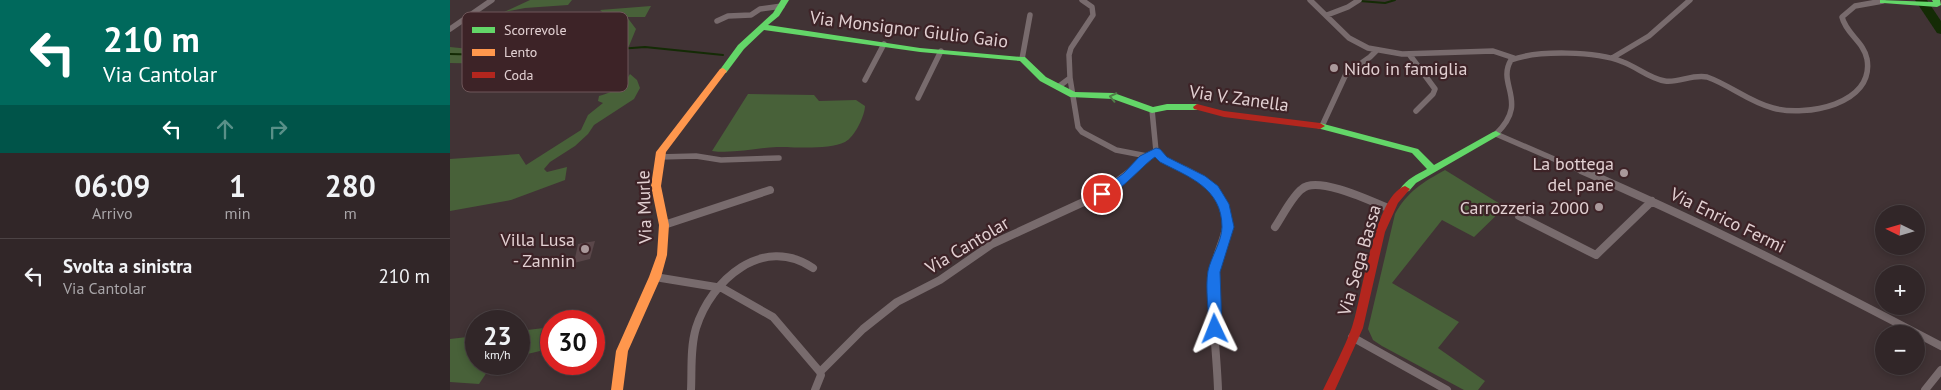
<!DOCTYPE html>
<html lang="it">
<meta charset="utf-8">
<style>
body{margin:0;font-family:"PT Sans",sans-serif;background:#392e30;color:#f1f3f6;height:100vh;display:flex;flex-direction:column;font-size:19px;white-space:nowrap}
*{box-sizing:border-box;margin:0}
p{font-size:16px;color:#a8a5a8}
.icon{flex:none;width:28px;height:28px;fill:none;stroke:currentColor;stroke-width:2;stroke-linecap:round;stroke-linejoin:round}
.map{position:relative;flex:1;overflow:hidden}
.details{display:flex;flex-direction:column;background:#312628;width:450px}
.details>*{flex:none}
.hud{background:#00695c;color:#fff;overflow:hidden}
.needle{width:32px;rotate:275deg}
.fabs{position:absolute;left:1425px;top:205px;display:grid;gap:10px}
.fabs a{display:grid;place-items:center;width:50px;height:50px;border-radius:50%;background:#312628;box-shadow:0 2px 8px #0003,0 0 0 1px #4c4345;font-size:25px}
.speed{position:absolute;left:15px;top:310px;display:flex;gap:10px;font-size:25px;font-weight:700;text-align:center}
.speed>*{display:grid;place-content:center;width:65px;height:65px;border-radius:50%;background:#312628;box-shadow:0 2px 8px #0003,0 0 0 1px #4c4345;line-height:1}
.speed small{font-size:12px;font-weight:400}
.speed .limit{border:8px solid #d22;background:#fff;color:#111}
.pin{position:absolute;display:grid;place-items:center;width:42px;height:42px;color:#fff;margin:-21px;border:2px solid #fff;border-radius:50%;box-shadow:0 1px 5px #0007}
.me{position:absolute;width:55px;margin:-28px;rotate:358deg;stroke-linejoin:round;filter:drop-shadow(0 0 4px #0008)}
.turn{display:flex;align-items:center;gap:18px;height:105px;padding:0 20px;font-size:22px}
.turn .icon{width:65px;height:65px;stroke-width:2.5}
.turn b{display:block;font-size:35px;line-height:42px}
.lanes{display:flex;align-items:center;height:48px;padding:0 20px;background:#0003;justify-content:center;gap:25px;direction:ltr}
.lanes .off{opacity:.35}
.eta{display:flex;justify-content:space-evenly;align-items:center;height:85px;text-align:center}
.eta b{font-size:30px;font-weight:700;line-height:35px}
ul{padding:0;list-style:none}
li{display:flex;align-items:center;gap:15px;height:75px;padding:0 20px;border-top:1px solid #4c4345}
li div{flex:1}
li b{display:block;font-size:19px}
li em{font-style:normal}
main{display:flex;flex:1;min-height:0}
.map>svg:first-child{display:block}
.green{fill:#486139}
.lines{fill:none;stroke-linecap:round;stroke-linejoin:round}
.stream{stroke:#142b05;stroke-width:2}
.river{fill:#142b05;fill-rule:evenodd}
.building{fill:#5a474a}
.street-far1{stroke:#786b6d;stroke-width:5.5}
.street{stroke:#786b6d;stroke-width:8}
.fast{fill:#63d668;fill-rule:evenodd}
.slow{fill:#ff974d;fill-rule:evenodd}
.jam{fill:#b3261e;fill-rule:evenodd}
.oneway{stroke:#507c48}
.route{fill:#1a73e8;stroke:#114b97}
.poi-dot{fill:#aa999b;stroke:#3d2327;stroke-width:2}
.labels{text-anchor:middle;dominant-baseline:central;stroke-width:4.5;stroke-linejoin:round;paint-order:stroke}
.street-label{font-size:18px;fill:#e2d0d2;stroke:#3d2327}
.poi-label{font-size:18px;fill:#e2d0d2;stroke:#3d2327;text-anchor:end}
.key{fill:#3d2327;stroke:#6f575a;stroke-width:1}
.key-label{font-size:14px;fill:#e2d0d2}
</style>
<main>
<section class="details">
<div class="hud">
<div class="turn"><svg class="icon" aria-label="left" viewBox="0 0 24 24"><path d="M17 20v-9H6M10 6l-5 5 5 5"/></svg><div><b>210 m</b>Via Cantolar</div></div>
<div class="lanes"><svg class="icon" aria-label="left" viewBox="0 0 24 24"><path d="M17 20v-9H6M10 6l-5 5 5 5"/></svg><svg class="icon off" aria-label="ahead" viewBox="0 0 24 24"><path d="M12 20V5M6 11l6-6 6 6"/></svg><svg class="icon off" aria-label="right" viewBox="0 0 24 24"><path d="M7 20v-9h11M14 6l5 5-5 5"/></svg></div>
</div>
<div class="eta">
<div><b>06:09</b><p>Arrivo</p></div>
<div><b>1</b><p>min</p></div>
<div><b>280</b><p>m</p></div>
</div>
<ul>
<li><svg class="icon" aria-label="left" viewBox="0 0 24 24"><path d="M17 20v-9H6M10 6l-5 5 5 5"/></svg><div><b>Svolta a sinistra</b><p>Via Cantolar</p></div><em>210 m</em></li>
</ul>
</section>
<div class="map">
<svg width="1491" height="390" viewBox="0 0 1491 390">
<rect width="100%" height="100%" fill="#413335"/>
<!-- green -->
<path class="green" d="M80 0H122L118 5 75 8 54 12Z
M201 6 195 17H177L186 29 179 46 151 63 124 68 95 69 47 64 0 63V47L59 53 94 46 162 41 168 37 166 31 155 27 161 20 150 10Z
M180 74 187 80 190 88 184 99 144 125 138 134 125 146 100 162 94 169 97 172 117 167 115 180 61 200 0 211V159L69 154 76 165 131 130 138 115 153 103 148 101 149 96C163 92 172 88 180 74Z
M298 94 364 95 369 101 406 100 415 106C415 115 405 137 395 142 379 150 345 147 327 147 306 148 282 154 262 151Z
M995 170 1055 207 1024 237 992 220 942 283 1009 322 988 348 1035 381 1028 390H1014L932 346 923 340 918 329 945 214C957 192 973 182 995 170Z
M94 328 101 329V339L90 351 69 356V331Z
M26 336V364H49L39 369 29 384 0 382V339Z"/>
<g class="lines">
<!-- stream -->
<path class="stream" d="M910 1 935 3 945 0
M0 54 75 56 195 47 273 55"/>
<!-- river -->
<path class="river" d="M1465 0H1477L1491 21V34L1487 33Z"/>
</g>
<!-- building -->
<path class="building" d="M145 241 140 259 124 263 128 244Z"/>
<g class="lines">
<!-- street-far1 -->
<path class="street-far1" d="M860 0 899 38 918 48 952 54 1043 51 1064 58
M877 15 898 7 909 0
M267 21 278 16 301 15 310 9 332 6
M0 29 42 0
M959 54 985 89 983 94 966 111
M1162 58 1199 36 1240 0
M572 59 580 15
M620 78 619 55 621 48 643 15 642 7 632 0
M415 80 434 44
M608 87 620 78 628 127 632 132 666 150 697 156
M468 98 491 51
M702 110 706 151 718 162 737 172
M872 126 896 74 920 57 927 50
M209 157 246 156 271 160 329 158
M681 172 694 159 706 151
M1134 172 1046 134C1080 101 1046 85 1061 60 1088 50 1146 51 1173 62 1187 67 1200 79 1215 81 1229 83 1242 74 1257 77 1280 85 1299 102 1323 108 1355 117 1425 105 1417 59 1414 42 1396 34 1392 17L1405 6 1433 1"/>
<!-- street -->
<path class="street" d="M735 170C753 179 769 188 775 208 781 229 769 245 765 264 759 299 767 353 768 390
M1131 170C1254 223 1373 284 1491 346
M1069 216 1146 255 1202 201
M214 225 320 190
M825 227C832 217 842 196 852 189 867 175 923 202 940 209
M205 277 272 288 323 317 370 372
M902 337 997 390
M241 390C242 370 240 348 246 328 261 280 313 234 363 268
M365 390 371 375 370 372 413 329 447 302 490 280 542 244 651 194 683 170
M1475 390 1491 370"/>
<!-- fast -->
<path class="fast" d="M331 0H339L329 16 318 25 470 48 572 57H575L596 77 625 92 664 93 703 107 717 104H747L751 107 747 110H717L702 113 663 99 620 97 590 81 570 61 470 52 314 30 294 49 276 73H270L269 71 288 45 323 13Z
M1430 0 1483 2 1482 0H1490L1491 5 1487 7 1433 3H1430Z
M870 123 968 149 984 165 1043 132 1046 131 1051 134 966 183 959 191 955 192 950 189C957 179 966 175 977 169L962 153 867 128 865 126 867 124Z"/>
<!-- slow -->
<path class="slow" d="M273 68 277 71 216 152 211 186 219 225 217 255 211 277 178 351 173 390H161L166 351 199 277 207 255 209 225 201 186 206 152 270 69Z"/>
<!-- jam -->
<path class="jam" d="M747 104 774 111 870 123 875 126 870 129 774 117 744 109 743 107Z
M955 186 960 189 948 203 935 232 913 328 885 390H873C883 369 894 349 902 327 912 298 924 196 955 186Z"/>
</g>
<!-- one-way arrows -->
<defs><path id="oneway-chevron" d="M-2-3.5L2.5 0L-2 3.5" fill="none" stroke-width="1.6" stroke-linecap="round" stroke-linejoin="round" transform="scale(1.25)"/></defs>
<use class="oneway" href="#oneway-chevron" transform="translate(663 97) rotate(-168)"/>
<!-- route -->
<path class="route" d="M706 148 710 149 717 157 755 176 768 186 779 204 784 227 770 272 772 329 770 333 765 335 761 333 759 329C759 311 755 289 758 271 761 257 772 241 772 227 772 188 739 177 710 162L705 157C692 165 663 202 647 197L646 194 674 173 690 156Z"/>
<!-- markers -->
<g class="poi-dot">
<circle cx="884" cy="68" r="5"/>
<circle cx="1174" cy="173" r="5"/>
<circle cx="1149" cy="207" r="5"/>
<circle cx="135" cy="249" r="5"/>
</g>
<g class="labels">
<!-- street labels -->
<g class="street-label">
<text transform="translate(459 29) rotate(7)">Via Monsignor Giulio Gaio</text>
<text transform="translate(789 98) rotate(8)">Via V. Zanella</text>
<text transform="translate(194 207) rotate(-92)">Via Murle</text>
<text transform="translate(1278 220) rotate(26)">Via Enrico Fermi</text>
<text transform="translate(517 245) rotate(-31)">Via Cantolar</text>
<text transform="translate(909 260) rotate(-74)">Via Sega Bassa</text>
</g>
<!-- poi labels -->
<g class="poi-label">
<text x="894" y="68" text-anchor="start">Nido in famiglia</text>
<text x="1164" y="163">La bottega<tspan x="1164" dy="21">del pane</tspan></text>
<text x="1139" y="207">Carrozzeria 2000</text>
<text x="125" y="239">Villa Lusa<tspan x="125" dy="21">- Zannin</tspan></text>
</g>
</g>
<!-- legend -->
<rect x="12" y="12" width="166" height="80" rx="8" class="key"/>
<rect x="22" y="27" width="23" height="6" fill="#63d668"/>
<rect x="22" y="49" width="23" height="7" fill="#ff974d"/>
<rect x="22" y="72" width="23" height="6" fill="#b3261e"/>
<g class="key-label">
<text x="54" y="35">Scorrevole</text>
<text x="54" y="57">Lento</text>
<text x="54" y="80">Coda</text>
</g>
</svg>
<div class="fabs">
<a><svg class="needle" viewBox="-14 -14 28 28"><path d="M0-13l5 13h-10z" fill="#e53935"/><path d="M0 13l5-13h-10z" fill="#a8a5a8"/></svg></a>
<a>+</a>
<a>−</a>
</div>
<div class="speed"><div>23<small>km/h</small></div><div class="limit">30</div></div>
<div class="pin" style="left:652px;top:194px;background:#d93025"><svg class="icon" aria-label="arrive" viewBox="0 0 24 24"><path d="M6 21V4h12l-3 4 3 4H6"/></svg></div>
<svg class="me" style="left:765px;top:329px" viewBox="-20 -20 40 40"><path d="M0-17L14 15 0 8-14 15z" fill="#1a73e8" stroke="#fff" stroke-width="4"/></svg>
</div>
</main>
